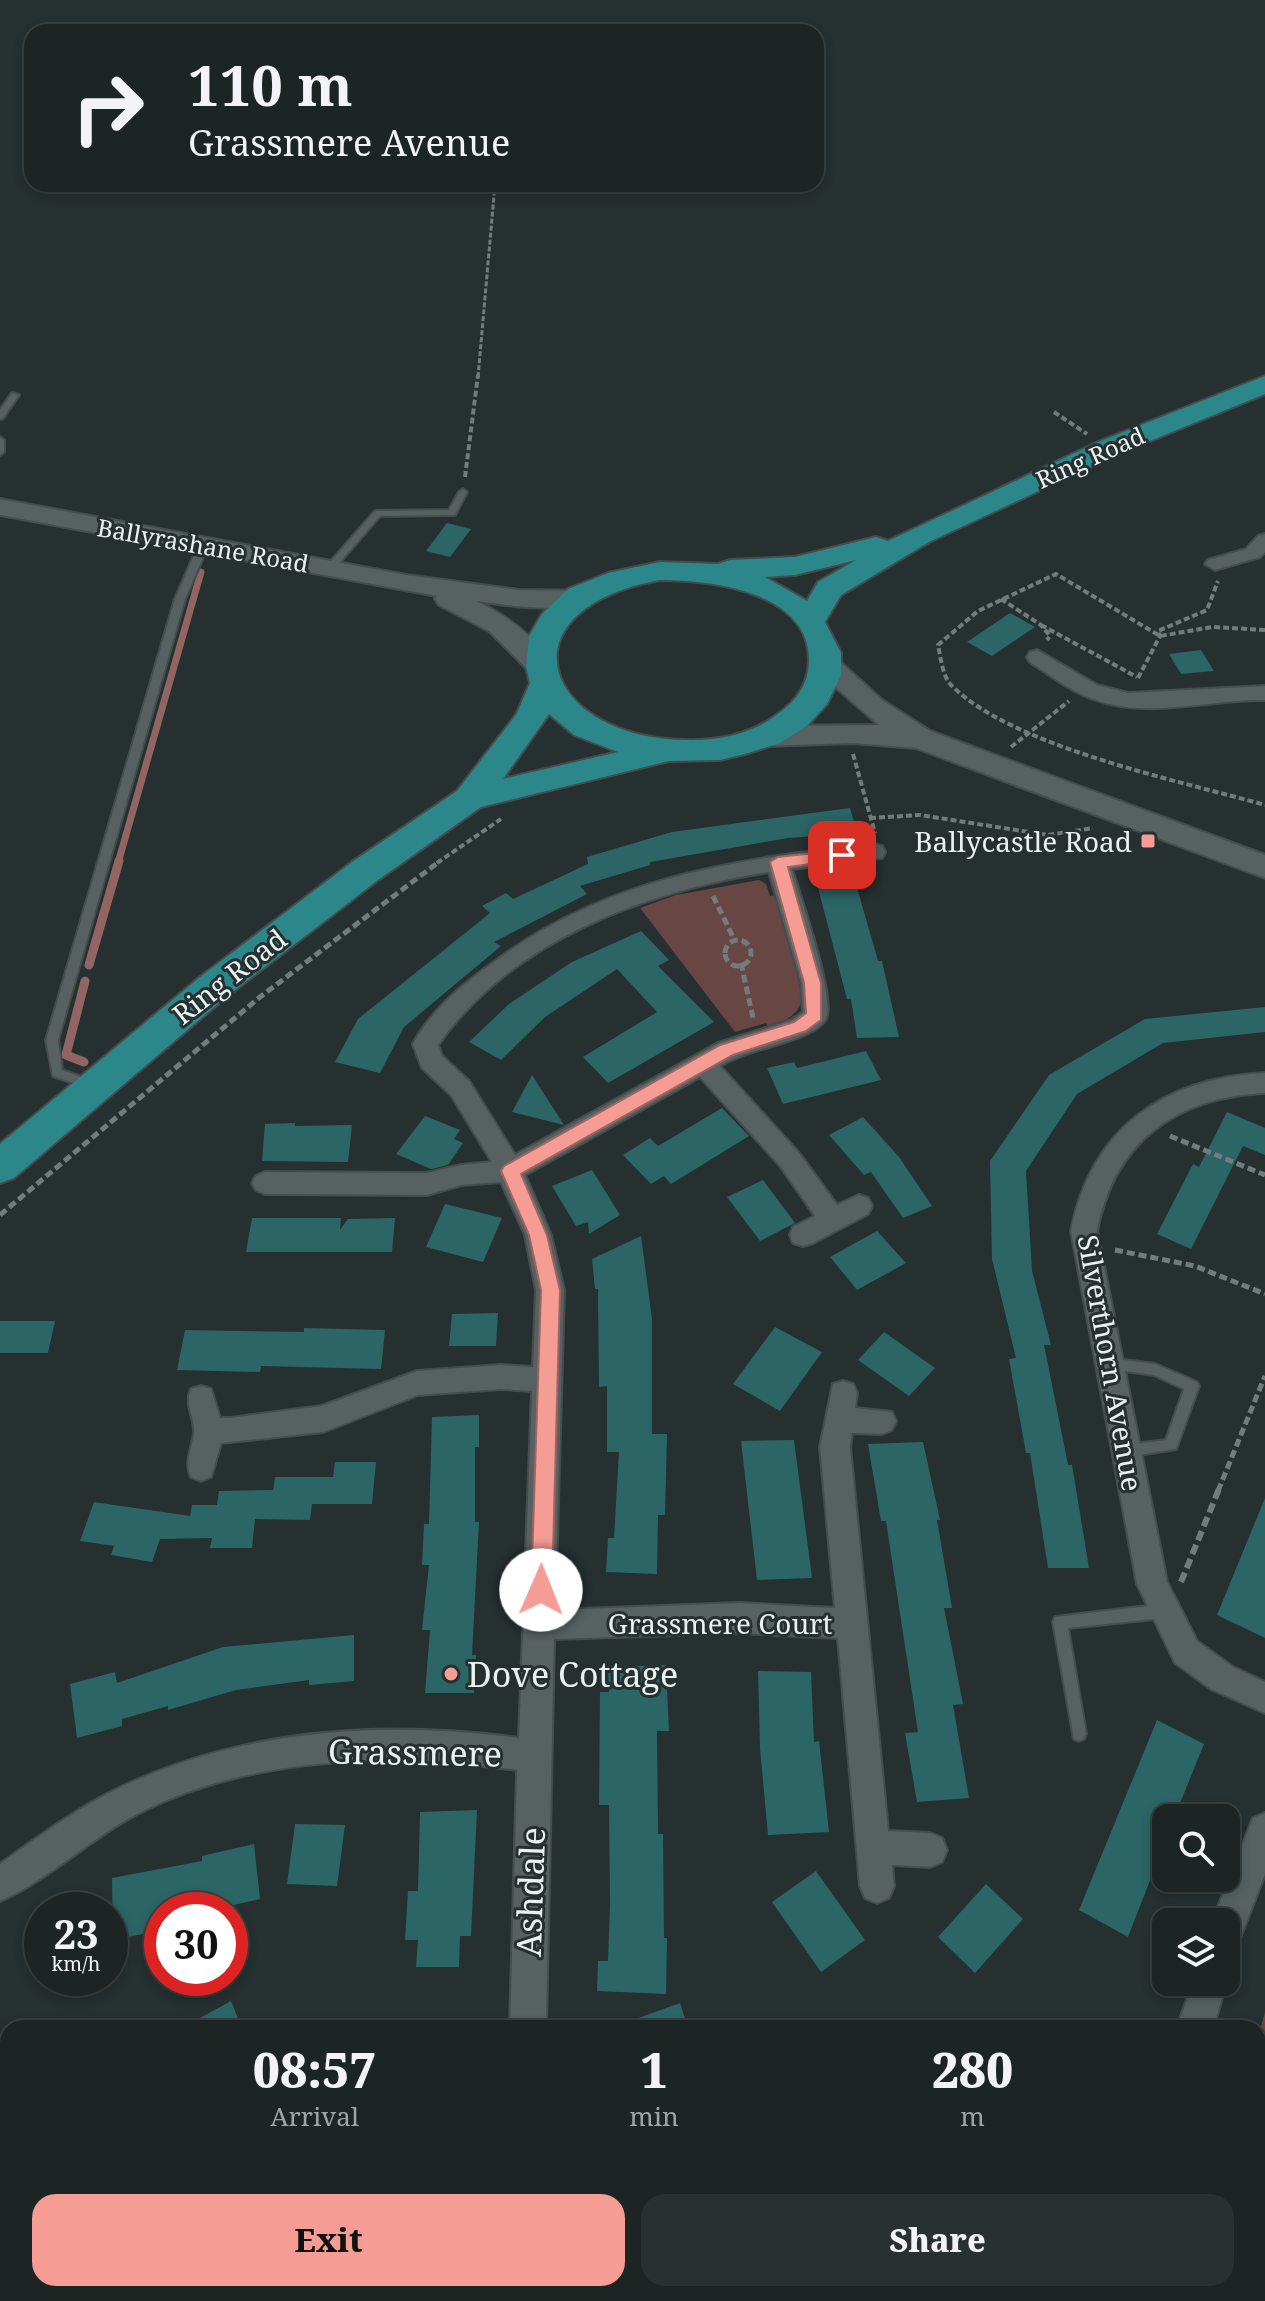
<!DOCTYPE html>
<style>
body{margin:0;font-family:"Noto Serif",serif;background:#293031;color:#f1f3f6;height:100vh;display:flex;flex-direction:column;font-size:30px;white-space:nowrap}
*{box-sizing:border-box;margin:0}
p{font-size:26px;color:#a0a4a6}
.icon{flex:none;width:44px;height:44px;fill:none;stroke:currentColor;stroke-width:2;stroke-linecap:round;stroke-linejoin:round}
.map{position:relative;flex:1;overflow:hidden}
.drawer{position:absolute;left:0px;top:2020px;width:1266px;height:282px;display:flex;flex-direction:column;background:#1c2424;border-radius:24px 24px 0 0;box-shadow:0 4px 12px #0003,0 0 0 2px #3a4141}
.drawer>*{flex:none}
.guide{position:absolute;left:24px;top:24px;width:800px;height:168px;border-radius:24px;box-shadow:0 4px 12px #0003,0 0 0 2px #3a4141;background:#1c2424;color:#f1f3f6;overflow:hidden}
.buttons{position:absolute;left:1152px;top:1804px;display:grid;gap:16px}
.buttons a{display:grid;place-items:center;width:88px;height:88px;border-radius:16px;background:#1c2424;box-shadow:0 4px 12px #0003,0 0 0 2px #3a4141;font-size:40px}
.speed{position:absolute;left:24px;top:1892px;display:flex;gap:16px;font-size:40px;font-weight:700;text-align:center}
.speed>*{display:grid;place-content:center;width:104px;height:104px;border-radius:50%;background:#1c2424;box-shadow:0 4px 12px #0003,0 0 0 2px #3a4141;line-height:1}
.speed small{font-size:20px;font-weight:400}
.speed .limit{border:12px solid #d22;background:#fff;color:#111}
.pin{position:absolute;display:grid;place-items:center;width:68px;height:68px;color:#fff;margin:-34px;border-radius:16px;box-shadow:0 4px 12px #0006}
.me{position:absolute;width:88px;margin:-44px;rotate:1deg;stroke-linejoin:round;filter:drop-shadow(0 0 6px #0008)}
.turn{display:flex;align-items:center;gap:28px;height:168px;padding:0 32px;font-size:36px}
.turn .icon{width:104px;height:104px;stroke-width:2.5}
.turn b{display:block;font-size:56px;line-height:68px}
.eta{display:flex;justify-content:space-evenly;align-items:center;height:136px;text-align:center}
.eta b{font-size:48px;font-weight:800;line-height:56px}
.action{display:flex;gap:16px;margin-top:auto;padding:16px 32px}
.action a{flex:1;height:92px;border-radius:24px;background:#f59c95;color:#111;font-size:32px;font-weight:800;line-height:92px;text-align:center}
.action a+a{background:#293031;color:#f1f3f6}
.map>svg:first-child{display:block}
.green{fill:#684643}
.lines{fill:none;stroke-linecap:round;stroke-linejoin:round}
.stream-far1{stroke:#936562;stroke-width:7}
.stream{stroke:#936562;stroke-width:9}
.building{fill:#2b6566}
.service-casing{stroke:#444c4c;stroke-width:4}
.minor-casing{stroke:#444c4c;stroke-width:4}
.secondary-casing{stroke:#444c4c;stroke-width:4}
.primary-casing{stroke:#444c4c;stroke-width:4}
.path-far3{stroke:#737c7c;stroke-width:3;stroke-dasharray:5 2;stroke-linecap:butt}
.path-far2{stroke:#737c7c;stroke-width:4;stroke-dasharray:6 3;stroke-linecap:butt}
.path-far1{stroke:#737c7c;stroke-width:5;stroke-dasharray:8 4;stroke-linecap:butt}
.path{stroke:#737c7c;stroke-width:6;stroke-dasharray:10 5;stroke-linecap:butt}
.service{fill:#576162;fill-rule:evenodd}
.minor{fill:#576162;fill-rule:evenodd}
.secondary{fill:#576162;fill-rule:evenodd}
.primary{fill:#2b878a;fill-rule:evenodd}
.route{fill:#f59c95;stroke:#9f6561;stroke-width:2}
.poi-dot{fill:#f59c95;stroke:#263030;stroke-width:3}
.labels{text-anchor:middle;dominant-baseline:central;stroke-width:6;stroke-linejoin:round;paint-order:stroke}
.far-street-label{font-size:24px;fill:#eaf1f1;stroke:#263030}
.poi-label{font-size:28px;fill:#eaf1f1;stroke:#263030;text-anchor:end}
.street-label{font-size:28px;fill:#eaf1f1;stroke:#263030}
.near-poi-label{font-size:34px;fill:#eaf1f1;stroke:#263030;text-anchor:start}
.near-street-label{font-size:34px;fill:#eaf1f1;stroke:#263030}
</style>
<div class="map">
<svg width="1265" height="2301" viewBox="0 0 1265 2301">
<rect width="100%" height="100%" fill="#263030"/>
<!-- green -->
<path class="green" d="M759 880 766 884 770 896 780 895 802 997C800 1015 784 1022 768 1027L766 1023 735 1032 640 908 676 895Z
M1265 2012V2203L1258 2202V2038Z"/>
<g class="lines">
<!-- stream-far1 -->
<path class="stream-far1" d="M118 863 201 572"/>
<!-- stream -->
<path class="stream" d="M89 965 119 861
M84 1062 66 1055 85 981"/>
</g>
<!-- building -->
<path class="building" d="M447 523 471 529 450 557 426 551Z
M1010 613 1035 627 992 656 967 642Z
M1201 650 1214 671 1181 674 1169 654Z
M850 808 857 833 788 838 650 862V865L580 886 587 894 494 942 501 946 404 1027 380 1073 335 1062 358 1019 490 913 482 906 506 893 513 899 588 864 587 857 672 832Z
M854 877 878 961H882L899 1037 857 1038 851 999H847L816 880Z
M641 931 669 960 658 966 714 1022 608 1083 583 1057 657 1012 617 969 545 1017 501 1060 469 1042 509 1004 572 962Z
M1265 1007V1032L1163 1043 1077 1094 1026 1171 1032 1271 1051 1345H1044L1068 1465H1072L1089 1568H1048L1030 1453H1026L1009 1359 1016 1358 992 1259 990 1161 1049 1075 1145 1019Z
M866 1051 881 1080 783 1104 767 1068 794 1062 797 1068Z
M532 1075 564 1125 512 1112Z
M722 1108 749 1136 671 1184 664 1176 651 1184 623 1155 650 1138 658 1146Z
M1227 1112 1265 1128V1155L1243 1146 1191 1249 1157 1234 1193 1164 1199 1167Z
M425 1116 460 1130 454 1139 463 1143 448 1165 431 1169 396 1154Z
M863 1117 899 1157 932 1206 903 1218 871 1172 864 1175 829 1135Z
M295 1123V1126L352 1125 348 1162 262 1161 265 1124Z
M592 1170 620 1215 589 1234 588 1222 576 1226 552 1186Z
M763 1180 795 1223 760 1241 727 1197Z
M445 1204 502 1218 483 1262 426 1247Z
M252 1218H341L340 1230 348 1219 395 1218 392 1252H246Z
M877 1231 906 1263 857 1290 830 1257Z
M641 1236 652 1319V1434H667L665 1515H658L657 1574 606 1572 608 1538H614L619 1452H607V1386L599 1387 598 1289H595L592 1259Z
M498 1313 496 1346H449L452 1314Z
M0 1321H55L48 1353H0Z
M775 1327 822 1352 780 1411 733 1384Z
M304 1328 385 1330 381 1369 261 1366 260 1372 177 1370 185 1330 304 1332Z
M884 1332 935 1368 909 1396 858 1360Z
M479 1415V1447H475V1522H479L472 1655H476L474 1693H425L430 1630H422L429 1565H422L424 1524H429L432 1417Z
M794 1440 812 1578 757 1580 741 1441Z
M923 1442 940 1520H937L952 1608H944L963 1704 953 1705 969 1798 917 1802 905 1733 918 1732 886 1521H881L868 1444Z
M335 1462H376L372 1504H312L310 1520 255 1519 252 1548H210L212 1538 160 1539 152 1562 111 1555 114 1546 80 1541 94 1502 190 1516 192 1505H217L219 1491 273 1490 275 1477H333Z
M1265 1498V1638L1217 1615Z
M354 1635V1681L309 1685V1680L236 1690 168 1710V1706L122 1719V1726L77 1738 70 1684 115 1672 117 1683 223 1647Z
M666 1665 669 1731H657L658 1834H663L664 1938H667L666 1994 597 1991 598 1961H608L610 1904 609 1805H599L600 1692H609L608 1667Z
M758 1671 811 1672 814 1742 819 1741 829 1832 768 1835 760 1748Z
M1157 1720 1204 1744 1174 1818H1166V1839L1128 1937 1079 1910Z
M477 1810 471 1936H460L459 1967H416L418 1940H405L408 1891H418L420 1812Z
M295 1824 345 1825 337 1886 287 1884Z
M254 1844 260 1899 212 1910H162V1930L113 1940 112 1878 202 1861V1856Z
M816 1871 865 1940 821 1972 772 1902Z
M986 1884 1023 1919 975 1973 938 1937Z
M231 2001 242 2028H182Z
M680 2003 688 2028H619V2025Z"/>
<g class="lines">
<defs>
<path id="service" d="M12 393 19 395 3 418 0 419V410Z
M0 437 4 440V452L0 455Z
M463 489 467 492 455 515 380 516 333 570H327L325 568 375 511 449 510 459 492Z
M203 543 208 546 185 599 58 1040 62 1070 95 1082 97 1085 91 1089 53 1076 46 1040 175 599 198 546Z
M1109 1358 1155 1364 1197 1382 1199 1386 1176 1449 1126 1457 1121 1455 1119 1451 1121 1447 1126 1445 1166 1440 1184 1389 1154 1375 1104 1368 1102 1364 1104 1360Z
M1164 1604 1169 1606 1171 1611 1169 1616 1164 1618 1068 1628 1086 1734 1084 1739 1079 1741 1074 1739 1053 1622 1055 1617Z"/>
<path id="minor" d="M1265 534V552L1260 557 1215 570 1205 564 1208 560 1246 549 1258 536Z
M1037 650 1097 685 1128 693 1265 686V700C1209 699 1147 720 1093 699 1070 691 1050 675 1030 662L1027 657 1030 652Z
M874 844 882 846 885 852 882 858 792 869C800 896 836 998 826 1019 823 1025 813 1031 807 1034 778 1047 747 1050 720 1066L799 1153 837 1205 859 1195 868 1198 872 1206 868 1214 813 1243 803 1246 793 1243 790 1235 793 1227 815 1216 781 1167 700 1077 525 1175 551 1235 564 1290 555 1610 740 1603 835 1608 820 1447 833 1384 843 1381 853 1384 857 1393 855 1408 892 1412 896 1421 892 1430 882 1434 852 1433 850 1447 888 1831 930 1833 942 1838 947 1850 942 1862 930 1867 892 1865 894 1886 889 1898 877 1903 865 1898 860 1886 838 1638 740 1633 554 1639 546 2028H510L517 1770C394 1753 253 1755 139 1813 92 1837 47 1881 0 1901V1864C38 1837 77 1808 119 1788 243 1729 383 1720 519 1738L532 1391 501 1389 418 1395 323 1432 221 1443 211 1477 201 1481 191 1477C184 1462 192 1449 194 1433 195 1417 184 1405 191 1389L201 1386 211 1389 220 1418H230L322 1406 417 1371 501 1365 533 1367 536 1290 525 1235 501 1182 461 1185 427 1195 265 1194 256 1190 252 1183 256 1176 265 1172 427 1173 461 1165 492 1162 451 1095 422 1068 413 1044C431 1010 463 984 494 962 607 877 738 859 874 844ZM769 872 801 983 803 1012 791 1020 718 1043 515 1155 469 1081 442 1056 438 1045C512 939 648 891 769 872Z
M1265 1073V1093C1176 1097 1114 1142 1097 1231L1167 1582 1197 1641 1233 1667 1265 1682V1713L1211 1689 1175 1663 1137 1584 1071 1231C1091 1129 1163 1078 1265 1073Z
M1265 1813V1874L1238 1943 1226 1948V1922H1212L1253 1818Z
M1226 1979 1227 1982 1213 2028H1177L1193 1982H1226Z
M547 2294H585L586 2301H548Z
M839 2294H877L878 2301H840Z
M1124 2294H1162L1161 2301H1123Z"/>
<path id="secondary" d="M0 499 406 575 519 590 588 591 592 597 588 603C552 612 512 606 476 601 508 616 533 635 552 664L548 670H528L489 631 439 605 435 599 437 596 0 515Z
M828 657 838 660 882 700 930 731 1265 855V878L916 748 852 743 766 746 755 743 751 736 755 729 766 726 879 725 818 672 814 666 818 660Z"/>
<path id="primary" d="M1265 376V394L1118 454 929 542 841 595 825 622 841 653V675L827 704 808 725 780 743 745 754 720 760 669 761 481 807 378 880 226 997 14 1178 0 1183V1144L200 977 352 862 457 791 516 715 530 683 526 667 529 636 542 614 568 589 608 573 660 562 718 564 730 560 795 557 876 537 888 541 1098 442ZM856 560 818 582 807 601 765 577 795 575ZM660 580C710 580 810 591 809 661 808 691 790 707 766 722 742 736 712 741 684 740 540 736 500 609 660 580ZM549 714 574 735 618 752 503 779Z"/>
</defs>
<!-- service casing -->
<use href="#service" class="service-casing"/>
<!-- minor casing -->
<use href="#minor" class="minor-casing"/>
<!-- secondary casing -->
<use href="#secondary" class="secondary-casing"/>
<!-- primary casing -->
<use href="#primary" class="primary-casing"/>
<!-- path-far3 -->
<path class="path-far3" d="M478 377 495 184"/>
<!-- path-far2 -->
<path class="path-far2" d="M1054 412 1087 434
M465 477 478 375
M1001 599 1041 625 1050 636 1047 640
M1041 625 1137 677
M1265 630 1213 627 1160 636 1056 574 978 611 938 645C941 658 942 675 951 685 1012 747 1181 781 1265 805
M1138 678 1160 636 1158 631 1207 610 1218 581
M1011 747 1069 701
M853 754 875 833
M870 818 920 815 1048 835 1093 828
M437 863 501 819"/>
<!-- path-far1 -->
<path class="path-far1" d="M713 896 735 941
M725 953a13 13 0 1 1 26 0a13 13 0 1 1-26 0Z
M741 963 753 1018
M1170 1136 1265 1175
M0 1215 260 997 440 861
M1115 1250 1195 1266 1265 1294
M1218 1491 1265 1376"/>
<!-- path -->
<path class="path" d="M1181 1582 1219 1489
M1258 2213H1265"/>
<!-- service -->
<use href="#service" class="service"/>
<!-- minor -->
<use href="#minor" class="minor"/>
<!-- secondary -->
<use href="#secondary" class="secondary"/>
<!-- primary -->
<use href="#primary" class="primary"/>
</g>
<!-- route -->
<path class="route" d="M842 850 850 855 847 859 788 867 821 983V1020L806 1031 733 1055 521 1174 547 1235 560 1290 552 1590 549 1597 541 1600 534 1597 531 1590 541 1290 529 1235 501 1171 504 1166 720 1045 794 1022 806 1013 804 983 770 862 778 857Z"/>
<!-- markers -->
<g class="poi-dot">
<rect x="1140" y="833" width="16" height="16" rx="4"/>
<circle cx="451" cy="1674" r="8"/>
</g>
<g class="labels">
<!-- far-street labels -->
<g class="far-street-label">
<text transform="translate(1090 457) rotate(-24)">Ring Road</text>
<text transform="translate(203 545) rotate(10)">Ballyrashane Road</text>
</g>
<!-- poi labels -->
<g class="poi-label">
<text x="1132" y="841">Ballycastle Road</text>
</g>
<!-- street labels -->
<g class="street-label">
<text transform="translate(229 976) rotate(-38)">Ring Road</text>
<text transform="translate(1111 1363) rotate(80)">Silverthorn Avenue</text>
<text x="720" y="1623">Grassmere Court</text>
</g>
<!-- near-poi labels -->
<g class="near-poi-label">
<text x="467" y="1674">Dove Cottage</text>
</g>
<!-- near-street labels -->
<g class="near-street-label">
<text transform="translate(415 1752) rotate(1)">Grassmere</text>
<text transform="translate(530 1892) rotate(-88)">Ashdale</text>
</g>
</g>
</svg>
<div class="buttons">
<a><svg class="icon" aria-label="search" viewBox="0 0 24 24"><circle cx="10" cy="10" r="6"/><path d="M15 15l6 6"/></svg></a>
<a><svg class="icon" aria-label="layers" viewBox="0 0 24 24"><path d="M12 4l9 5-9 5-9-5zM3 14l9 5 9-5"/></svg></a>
</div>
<div class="speed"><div>23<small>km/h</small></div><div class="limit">30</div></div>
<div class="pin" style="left:842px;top:855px;background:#d93025"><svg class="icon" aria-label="arrive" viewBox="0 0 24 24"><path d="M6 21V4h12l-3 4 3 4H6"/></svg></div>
<svg class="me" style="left:541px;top:1590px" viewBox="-20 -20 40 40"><circle r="19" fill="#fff"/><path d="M0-13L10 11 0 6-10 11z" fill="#f59c95"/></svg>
<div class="guide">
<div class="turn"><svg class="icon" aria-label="right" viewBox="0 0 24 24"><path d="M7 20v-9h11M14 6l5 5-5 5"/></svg><div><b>110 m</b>Grassmere Avenue</div></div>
</div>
<section class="drawer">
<div class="eta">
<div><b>08:57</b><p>Arrival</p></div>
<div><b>1</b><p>min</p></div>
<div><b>280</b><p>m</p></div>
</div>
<div class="action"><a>Exit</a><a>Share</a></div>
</section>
</div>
